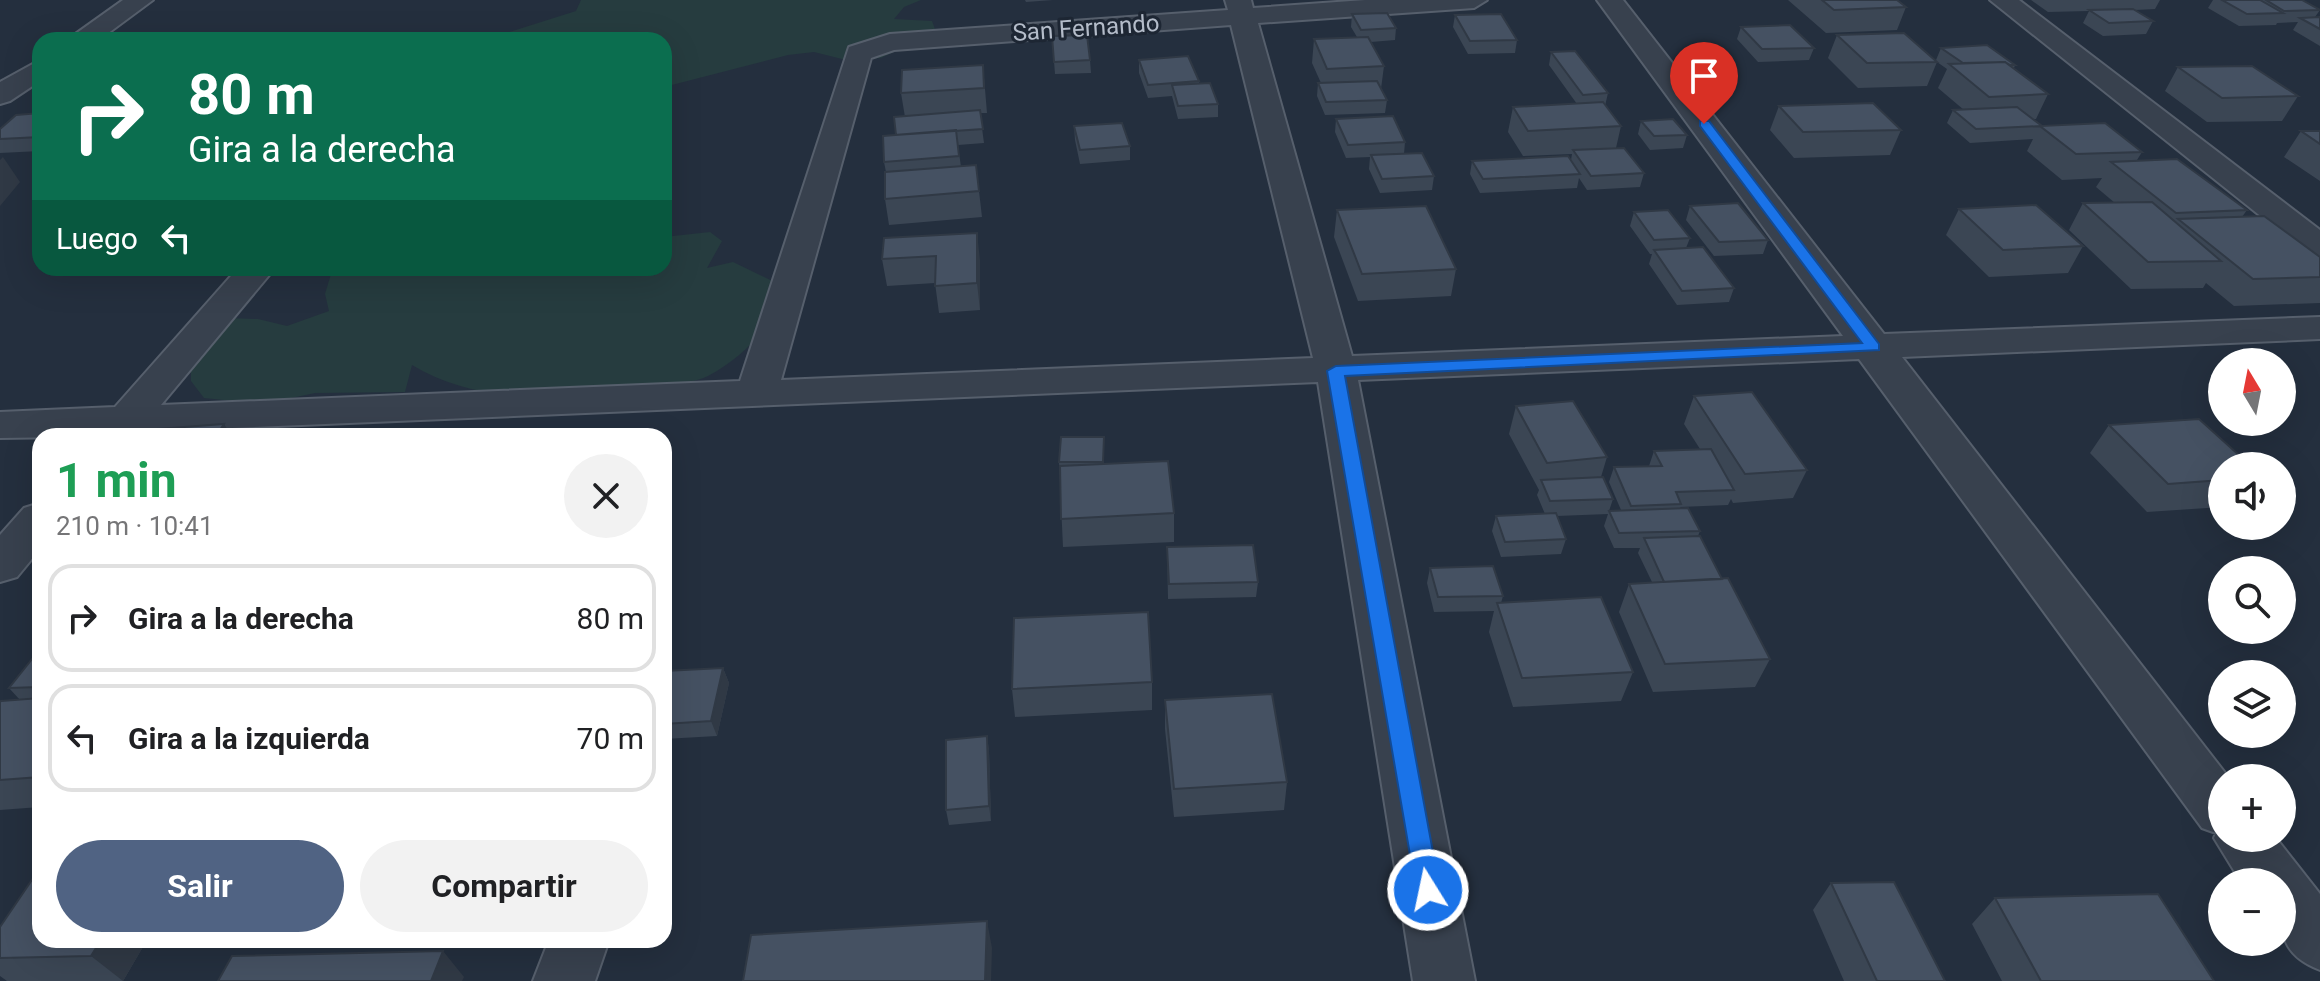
<!DOCTYPE html>
<html lang="es">
<meta charset="utf-8">
<style>
body{margin:0;font-family:Roboto,sans-serif;background:#f2f2f2;color:#202124;height:100vh;display:flex;flex-direction:column;font-size:30px;white-space:nowrap}
*{box-sizing:border-box;margin:0}
p{font-size:26px;color:#757577}
.icon{flex:none;width:44px;height:44px;fill:none;stroke:currentColor;stroke-width:2;stroke-linecap:round;stroke-linejoin:round}
.map{position:relative;flex:1;overflow:hidden}
.sheet{position:absolute;left:32px;top:428px;width:640px;height:520px;display:flex;flex-direction:column;background:#fff;border-radius:24px;box-shadow:0 8px 32px #0002}
.sheet>*{flex:none}
.top-card{position:absolute;left:32px;top:32px;width:640px;height:244px;border-radius:24px;box-shadow:0 8px 32px #0002;background:#0b6e4f;color:#fff;overflow:hidden}
.needle{width:52px;rotate:350deg}
.fabs{position:absolute;left:2208px;top:348px;display:grid;gap:16px}
.fabs a{display:grid;place-items:center;width:88px;height:88px;border-radius:50%;background:#fff;box-shadow:0 8px 32px #0002;font-size:40px}
.pin{position:absolute;display:grid;place-items:center;width:68px;height:68px;color:#fff;margin:-82px -34px;border-radius:50% 50% 50% 0;rotate:-45deg;box-shadow:0 0 8px #0007}
.pin .icon{rotate:45deg}
.me{position:absolute;width:88px;margin:-44px;rotate:350deg;stroke-linejoin:round;filter:drop-shadow(0 0 6px #0008)}
.turn{display:flex;align-items:center;gap:28px;height:168px;padding:0 24px;font-size:36px}
.turn .icon{width:104px;height:104px;stroke-width:2.5}
.turn b{display:block;font-size:56px;line-height:68px}
.then{display:flex;align-items:center;height:76px;padding:0 24px;background:#0003;gap:16px;font-size:30px}
.round{display:grid;place-items:center;flex:none;width:84px;height:84px;border-radius:42px;background:#f2f2f2}
.headline{display:flex;align-items:center;justify-content:space-between;height:136px;padding:0 24px}
h1{font-size:48px;font-weight:700;line-height:60px;color:#1e9e55}
.action{display:flex;gap:16px;margin-top:auto;padding:16px 24px}
.action a{flex:1;height:92px;border-radius:48px;background:#506383;color:#fff;font-size:32px;font-weight:700;line-height:92px;text-align:center}
.action a+a{background:#f2f2f2;color:#202124}
ul{padding:0;list-style:none}
li{display:flex;align-items:center;gap:24px;height:108px;margin:0 16px 12px;padding:0 8px;border:4px solid #e0e0e0;border-radius:24px}
li div{flex:1}
li b{display:block;font-size:30px}
li em{font-style:normal}
.map>svg:first-child{display:block}
.green{fill:#263c3f}
.lines{fill:none;stroke-linecap:round;stroke-linejoin:round}
.street-casing{stroke:#565f6c;stroke-width:4}
.street{fill:#38414e;fill-rule:evenodd}
.wall{fill:#3b4654}
.shaded-wall{fill:#303945}
.building{fill:#455162;stroke:#303945;stroke-width:2}
.route{fill:#1a73e8;stroke:#114b97;stroke-width:2}
.labels{text-anchor:middle;dominant-baseline:central;stroke-width:6;stroke-linejoin:round;paint-order:stroke}
.far-street-label{font-size:24px;fill:#b4bcc9;stroke:#1d2633}
</style>
<div class="map">
<svg width="2320" height="981" viewBox="0 0 2320 981">
<rect width="100%" height="100%" fill="#242f3e"/>
<!-- green -->
<path class="green" d="M581 0H921L904 7 894 19 932 21 936 32 881 58 846 60 814 52 788 55 664 87V40H484L576 11Z
M710 232 722 241 707 268 733 262 795 292C770 325 745 357 708 376 695 383 675 383 660 386 581 401 483 408 412 365L405 392 315 393 263 404 204 398 191 381V347L225 318 258 319 287 326 329 311 325 294 331 274 281 270 283 268H664V237Z"/>
<g class="lines">
<defs>
<path id="street" d="M123 0H153L99 40H67Z
M1225 0H1251L1253 8 1365 0H1487L1474 8 1258 23 1352 356 1843 336 1597 0H1623L1884 334 2320 317V339L1902 357 2229 778H2222V838H2276L2320 894V970C2274 952 2282 925 2282 882H2241L2214 838 2216 833 2202 828 1859 359 1358 380 1475 981H1413L1318 382 138 432 135 436 0 438V412L115 407 238 268H275L161 405 740 381 849 47 890 34 1228 10ZM1231 25 1313 358 781 380 871 58 894 50Z
M1990 0H2019L2320 230V257L2308 254Z
M40 60V81L10 101 0 104V82Z
M40 503V549L17 577 0 582V535L24 508Z
M549 940H609L595 981H533Z"/>
</defs>
<!-- street casing -->
<use href="#street" class="street-casing"/>
<!-- street -->
<use href="#street" class="street"/>
</g>
<!-- wall -->
<path class="wall" d="M1025 0H1053L1026 2Z
M1788 0H1897L1906 7 1897 30 1826 33Z
M2031 0H2160L2155 9 2135 10 2153 21 2146 34 2103 36 2083 23 2089 11 2048 12Z
M2213 0H2302L2320 10 2315 17H2320V46L2293 30 2298 22 2277 23 2276 25 2239 26 2208 8Z
M1352 14 1396 28 1395 40 1371 42 1384 66 1381 89 1387 100 1385 113 1325 115 1317 96 1318 83H1321L1312 63 1314 39 1357 37 1351 27Z
M1455 15 1517 40 1515 53 1468 54 1453 27Z
M1741 27 1814 48 1809 60 1758 62 1737 39Z
M1837 35 1936 60 1941 48 2015 65 2014 68 2048 94 2036 119H2033L2041 126 2142 152 2137 160 2247 210 2242 217 2320 257V303L2234 306 2206 283 2203 288 2131 289 2069 230 2083 203H2115L2096 187 2102 178 2062 180 2027 151 2033 139 1970 143 1947 123 1953 110H1964L1938 88 1947 69 1937 62 1927 86 1858 88 1828 58Z
M1052 36 1090 60 1091 73 1055 74Z
M1551 52 1608 93 1605 106 1621 126 1616 148 1644 173 1640 187 1587 190 1579 178 1577 188 1480 193 1470 174 1472 161 1571 160 1572 154 1523 156 1508 132 1513 107 1577 104 1549 65Z
M1139 60 1199 81V84L1218 104V117L1178 119 1172 96 1148 98 1139 73Z
M983 65 987 113H980L984 143 958 145 961 167 976 165 982 217 889 225 885 199 886 172 884 162 905 117 901 93Z
M2178 67 2298 96 2282 121 2207 122 2165 91Z
M1779 106 1901 130 1890 155 1794 158 1770 130Z
M40 113V151L0 153V139Z
M1336 119 1405 142 1404 154 1434 176 1432 190 1380 193 1369 169 1370 157 1346 158 1335 132Z
M1641 121 1687 135 1683 148 1650 150 1638 134Z
M1074 126 1130 146V160L1080 164 1075 140Z
M2301 131H2320V181L2284 157Z
M1690 206 1768 240 1763 254 1714 256 1686 220Z
M1959 209 2083 246 2068 273 1989 277 1946 235Z
M1337 210 1456 269 1451 296 1358 301 1334 237Z
M1634 212 1690 238 1686 248 1734 288 1729 302 1677 305 1649 264 1652 254H1650L1630 226Z
M884 238 980 260V310L939 313 935 283 887 286 882 259Z
M1694 396 1807 470 1793 498 1733 503 1731 499 1728 505 1680 507 1700 531 1698 536 1722 579 1770 659 1755 687 1653 692 1619 612 1629 584 1652 582 1638 553 1640 548H1614L1604 526 1608 514 1557 516 1566 539 1561 554 1501 557 1492 531 1496 516 1545 514 1537 495 1539 490 1509 434 1516 406 1607 457 1601 477 1613 499 1609 511 1621 510 1609 482 1614 467 1649 466 1654 451 1700 449 1684 424Z
M2109 425 2222 466V507L2147 512 2090 453Z
M1104 437V464L1174 513V542L1063 547 1059 462Z
M1167 547 1258 582 1256 597 1168 599Z
M1430 568 1503 596 1501 603 1633 672 1621 701 1513 707 1489 632 1494 611 1434 612 1427 583Z
M40 649V807L0 810V702L20 700 9 688Z
M723 668 729 683 717 736 664 739V671Z
M1152 682V710L1015 717 1012 689Z
M1165 700 1287 782 1284 810 1174 817 1165 729Z
M987 736 989 751 991 821 949 825 946 810Z
M1831 883 1945 981H1844L1813 910Z
M1995 898 2214 981H2002L1972 924Z
M0 927 147 940 123 981H7L0 976Z"/>
<!-- shaded-wall -->
<path class="shaded-wall" d="M3 157 20 182 0 206V160Z
M977 233 980 260V310L977 283Z
M224 424 232 436H216Z
M723 668 729 683 717 736 711 721Z
M987 736 989 751 991 821 989 806Z
M987 921 992 948 991 981H985Z
M101 940H147L123 981 91 956Z
M443 951 464 977 462 981H431Z"/>
<!-- building -->
<path class="building" d="M1822 0H1897L1906 7 1834 10Z
M2222 0H2260L2283 13 2247 14Z
M2266 0H2302L2320 10 2284 11Z
M2133 9 2153 21 2109 23 2089 10Z
M1387 13 1396 28 1361 30 1352 14Z
M1501 14 1517 40 1470 41 1455 15Z
M2320 17V29L2300 18Z
M1790 25 1814 48 1762 49 1741 27Z
M1904 33 1937 62 1867 63 1837 35Z
M1087 35 1090 60 1054 62 1052 36Z
M1368 37 1384 66 1327 69 1314 39Z
M1987 45 2015 65H2010L2005 62 1963 63 1941 48Z
M1575 51 1608 93 1583 95 1551 52Z
M1188 56 1199 81 1148 85 1139 60Z
M2005 62 2048 94 1989 97 1949 64Z
M983 65 984 88 901 93 902 70Z
M2252 66 2298 96 2222 98 2178 67Z
M1377 81 1387 100 1326 102 1318 83Z
M1210 83 1218 104 1178 106 1172 85Z
M1603 102 1621 126 1528 131 1513 107Z
M1873 103 1901 130 1803 132 1779 106Z
M2017 107 2042 126 1976 129 1953 110Z
M980 110 983 129 896 135 894 117Z
M40 113V137L0 139V129L16 115Z
M1393 116 1405 142 1348 145 1336 119Z
M1673 119 1687 135 1654 136 1641 121Z
M1122 123 1130 146 1080 150 1074 126Z
M2105 123 2142 152 2076 154 2040 126Z
M956 130 959 156 884 162 883 136Z
M2301 131H2320V144Z
M1624 148 1644 173 1591 176 1573 150Z
M1422 153 1434 176 1382 179 1371 155Z
M1568 156 1580 174 1483 179 1472 161Z
M2177 159 2247 210 2176 213 2111 162Z
M976 165 979 191 885 199V172Z
M2152 202 2221 261 2148 262 2083 203Z
M1738 203 1768 240 1719 242 1690 206Z
M2036 205 2083 246 2003 250 1959 209Z
M1426 206 1456 269 1362 274 1337 210Z
M1668 210 1690 238 1654 240 1634 212Z
M2264 216 2320 257V277L2253 279 2178 219Z
M977 233V283L935 286 936 256 882 259 884 238Z
M1703 247 1734 288 1682 291 1654 250Z
M1752 392 1807 470 1745 474 1694 396Z
M1573 401 1607 457 1547 463 1516 406Z
M2199 419 2251 466H2222V480L2168 484 2109 425Z
M224 424 216 436H140L145 430Z
M1061 437H1104L1103 462H1059Z
M1711 449 1734 490 1676 492 1681 504 1631 506 1614 467 1662 466 1654 451Z
M1168 461 1174 513 1061 519 1060 466Z
M1603 477 1613 499 1550 501 1541 480Z
M1688 508 1700 531 1619 533 1609 511Z
M1556 513 1566 539 1505 542 1496 516Z
M1700 536 1722 579 1664 582 1644 538Z
M1253 545 1258 582 1169 584 1167 547Z
M1493 566 1503 596 1438 597 1430 568Z
M1728 578 1770 659 1665 664 1629 584Z
M1601 597 1633 672 1522 678 1497 603Z
M1148 612 1152 682 1012 689 1014 618Z
M40 649V687L9 688Z
M723 668 711 721 664 724V671Z
M1272 694 1287 782 1174 789 1165 700Z
M40 698V777L0 780V702L1 701Z
M987 736 989 806 946 810V740Z
M40 868V940H101L91 956 0 958V927Z
M1894 882 1945 981H1877L1831 883Z
M2158 894 2214 981H2041L1995 898Z
M987 921 985 981H743L751 935Z
M443 951 431 981H218L232 956Z"/>
<!-- route -->
<path class="route" d="M1700 121H1709L1879 344V350L1345 376 1440 890 1437 897 1428 901 1419 897 1416 890 1327 371 1336 366 1862 343 1700 126Z"/>
<g class="labels">
<!-- far-street labels -->
<g class="far-street-label">
<text transform="translate(1086 28) rotate(-4)">San Fernando</text>
</g>
</g>
</svg>
<div class="fabs">
<a><svg class="needle" viewBox="-14 -14 28 28"><path d="M0-13l5 13h-10z" fill="#e53935"/><path d="M0 13l5-13h-10z" fill="#757577"/></svg></a>
<a><svg class="icon" aria-label="sound" viewBox="0 0 24 24"><path d="M4 9h4l5-4v14l-5-4H4zM17 9q2 3 0 6"/></svg></a>
<a><svg class="icon" aria-label="search" viewBox="0 0 24 24"><circle cx="10" cy="10" r="6"/><path d="M15 15l6 6"/></svg></a>
<a><svg class="icon" aria-label="layers" viewBox="0 0 24 24"><path d="M12 4l9 5-9 5-9-5zM3 14l9 5 9-5"/></svg></a>
<a>+</a>
<a>−</a>
</div>
<div class="pin" style="left:1704px;top:124px;background:#d93025"><svg class="icon" aria-label="arrive" viewBox="0 0 24 24"><path d="M6 21V4h12l-3 4 3 4H6"/></svg></div>
<svg class="me" style="left:1428px;top:890px" viewBox="-20 -20 40 40"><circle r="17" fill="#1a73e8" stroke="#fff" stroke-width="3"/><path d="M0-11L8 9 0 5-8 9z" fill="#fff"/></svg>
<div class="top-card">
<div class="turn"><svg class="icon" aria-label="right" viewBox="0 0 24 24"><path d="M7 20v-9h11M14 6l5 5-5 5"/></svg><div><b>80 m</b>Gira a la derecha</div></div>
<div class="then">Luego<svg class="icon" aria-label="left" viewBox="0 0 24 24"><path d="M17 20v-9H6M10 6l-5 5 5 5"/></svg></div>
</div>
<section class="sheet">
<div class="headline"><div><h1>1 min</h1><p>210 m · 10:41</p></div><a class="round"><svg class="icon" aria-label="close" viewBox="0 0 24 24"><path d="M6 6l12 12M18 6L6 18"/></svg></a></div>
<ul>
<li><svg class="icon" aria-label="right" viewBox="0 0 24 24"><path d="M7 20v-9h11M14 6l5 5-5 5"/></svg><div><b>Gira a la derecha</b></div><em>80 m</em></li>
<li><svg class="icon" aria-label="left" viewBox="0 0 24 24"><path d="M17 20v-9H6M10 6l-5 5 5 5"/></svg><div><b>Gira a la izquierda</b></div><em>70 m</em></li>
</ul>
<div class="action"><a>Salir</a><a>Compartir</a></div>
</section>
</div>
